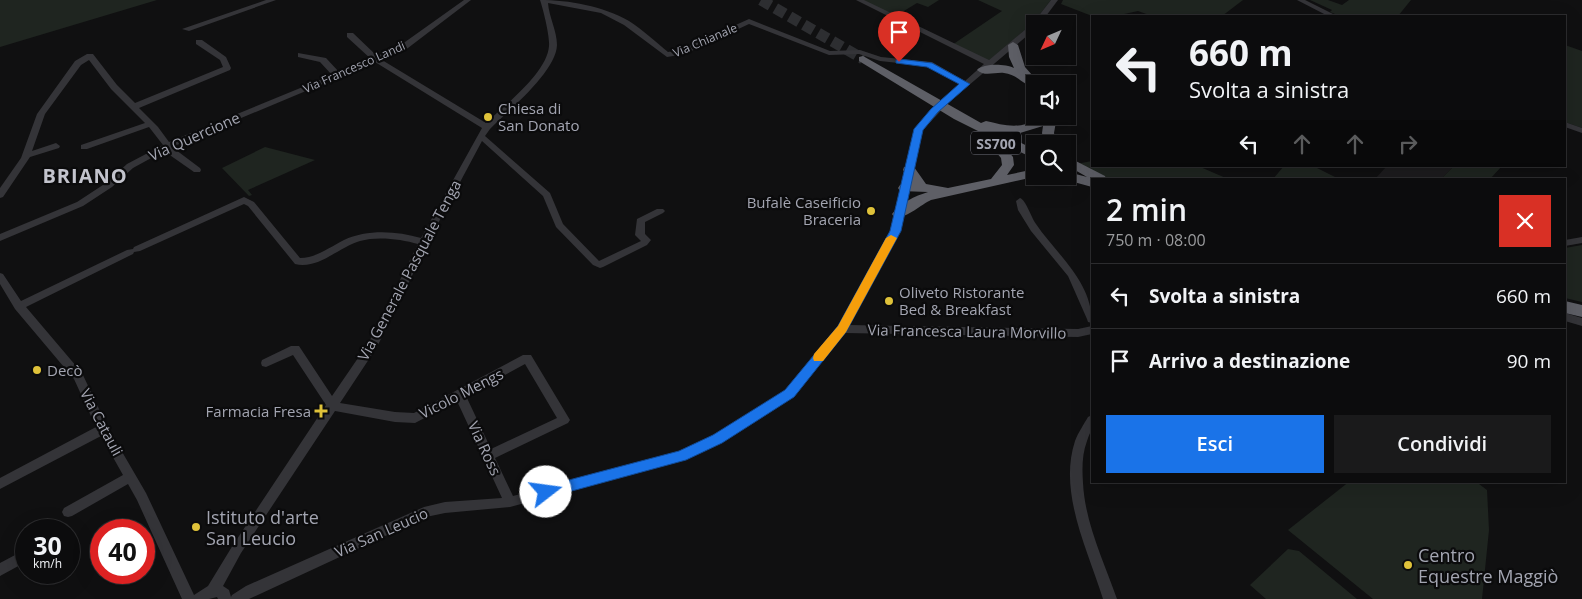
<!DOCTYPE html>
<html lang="it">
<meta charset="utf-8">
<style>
body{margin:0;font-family:"Open Sans",sans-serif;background:#1a1a1b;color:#f1f3f6;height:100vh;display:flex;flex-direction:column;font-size:19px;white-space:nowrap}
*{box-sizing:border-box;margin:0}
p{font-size:16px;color:#9a9b9d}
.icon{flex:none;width:28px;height:28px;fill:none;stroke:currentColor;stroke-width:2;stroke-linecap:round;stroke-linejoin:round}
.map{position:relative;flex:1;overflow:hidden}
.side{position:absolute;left:1091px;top:178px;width:475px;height:305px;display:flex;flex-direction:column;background:#0c0c0d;border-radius:0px;box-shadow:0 5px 20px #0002,0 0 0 1px #2c2c2e}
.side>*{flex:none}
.top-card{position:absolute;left:1091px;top:15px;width:475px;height:152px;border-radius:0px;box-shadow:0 5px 20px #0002,0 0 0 1px #2c2c2e;background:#0c0c0d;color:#f1f3f6;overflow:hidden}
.needle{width:32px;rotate:226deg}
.tools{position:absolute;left:1026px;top:15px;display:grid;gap:10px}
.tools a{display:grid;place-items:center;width:50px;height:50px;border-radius:0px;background:#0c0c0d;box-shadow:0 5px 20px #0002,0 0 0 1px #2c2c2e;font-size:25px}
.speed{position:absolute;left:15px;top:519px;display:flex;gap:10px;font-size:25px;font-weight:700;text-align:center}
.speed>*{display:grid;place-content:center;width:65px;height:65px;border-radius:50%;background:#0c0c0d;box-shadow:0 5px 20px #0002,0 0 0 1px #2c2c2e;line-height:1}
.speed small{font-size:12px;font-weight:400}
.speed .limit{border:8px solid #d22;background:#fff;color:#111}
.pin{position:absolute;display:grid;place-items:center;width:42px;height:42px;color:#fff;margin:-51px -21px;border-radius:50% 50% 50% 0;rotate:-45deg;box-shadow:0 0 5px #0007}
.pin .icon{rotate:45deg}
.me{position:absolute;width:55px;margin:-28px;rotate:75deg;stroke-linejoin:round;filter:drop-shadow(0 0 4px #0008)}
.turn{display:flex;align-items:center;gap:18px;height:105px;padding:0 15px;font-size:22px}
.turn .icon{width:65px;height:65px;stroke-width:2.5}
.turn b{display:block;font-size:35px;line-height:42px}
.lanes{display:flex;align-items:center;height:48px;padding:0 15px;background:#0003;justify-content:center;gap:25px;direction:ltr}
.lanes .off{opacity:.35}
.round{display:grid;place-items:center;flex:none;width:52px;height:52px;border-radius:0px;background:#1a1a1b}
.overview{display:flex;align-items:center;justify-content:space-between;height:85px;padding:0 15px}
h1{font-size:30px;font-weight:600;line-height:38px}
.action{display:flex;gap:10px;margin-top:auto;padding:10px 15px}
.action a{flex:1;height:58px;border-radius:0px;background:#1a73e8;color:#fff;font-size:20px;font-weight:600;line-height:58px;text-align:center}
.action a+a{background:#1a1a1b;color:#f1f3f6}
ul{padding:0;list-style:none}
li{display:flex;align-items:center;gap:15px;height:65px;padding:0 15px;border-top:1px solid #2c2c2e}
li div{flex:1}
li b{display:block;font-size:19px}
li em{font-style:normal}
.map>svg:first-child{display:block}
.built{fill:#1d1c1e}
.green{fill:#1f2520}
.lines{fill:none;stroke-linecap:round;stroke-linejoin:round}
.highway-tunnel{stroke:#2d2e31;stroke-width:11;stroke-dasharray:11 5.5;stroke-linecap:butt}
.minor{fill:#343438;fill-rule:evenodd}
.highway{fill:#5e5f66;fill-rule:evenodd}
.route{fill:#1a73e8;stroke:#114b97}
.slow{fill:#f59e0b}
.poi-dot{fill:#dfc23a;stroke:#0b0b0c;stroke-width:2}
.labels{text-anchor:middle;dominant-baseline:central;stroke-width:4.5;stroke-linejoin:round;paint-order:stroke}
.far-street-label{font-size:12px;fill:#a3a5b1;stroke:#0b0b0c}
.shield{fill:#0b0b0c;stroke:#757780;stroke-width:1}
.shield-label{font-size:14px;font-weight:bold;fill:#a3a5b1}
.poi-label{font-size:15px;fill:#a3a5b1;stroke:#0b0b0c;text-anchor:start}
.street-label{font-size:15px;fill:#a3a5b1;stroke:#0b0b0c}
.near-poi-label{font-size:18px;fill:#a3a5b1;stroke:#0b0b0c;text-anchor:start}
.district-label{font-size:20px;font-weight:bold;letter-spacing:1px;fill:#c3c4cd;stroke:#0b0b0c}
</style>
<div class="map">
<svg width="1582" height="599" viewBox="0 0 1582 599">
<rect width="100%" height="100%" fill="#101011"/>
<!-- built -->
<path class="built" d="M1387 166H1454L1441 179H1375Z"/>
<!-- green -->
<path class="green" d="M0 0H157L0 47Z
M861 0H939L928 7 917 3 894 17Z
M978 0H1051L1033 23 987 62 952 45 1002 11Z
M1063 0H1243L1222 16H1152L1138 11 1115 16H1092L1061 4Z
M1310 0H1328L1342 5 1349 0H1411L1398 16H1340L1330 12 1332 10Z
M1565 45 1582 51V128L1565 122Z
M265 147 315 160 248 190 252 195 249 196 222 168Z
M1068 156 1076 164 1092 161V166H1198L1228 179H1109L1076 164Z
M1284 166H1313L1339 179H1273Z
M1454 166H1502L1490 179H1441Z
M1582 245V302L1565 298V248Z
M1350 481H1475L1487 490 1489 530 1482 599H1373L1288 530Z
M1288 549 1299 551 1357 599H1266L1250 585Z"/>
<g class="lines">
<!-- highway-tunnel -->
<path class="highway-tunnel" d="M761 0 863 59"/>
<!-- minor -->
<path class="minor" d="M266 0H276L189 31 182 29Z
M464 0H471L404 51 382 60 486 123C505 105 547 73 549 46 550 36 543 9 540 0 569 0 603 6 629 21 643 30 656 42 668 52L680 50 749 19 830 51 860 50 881 57 932 62 965 81 984 64 856 0H864L989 60 1033 23 1051 0H1058L1040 24H1035V29L948 103 923 130 900 231 849 325 1078 329 1092 326V334L1078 337 845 333 793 396 722 442 685 460 510 507 445 513 426 517 249 599H218L217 597 209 599H182L137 500 128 484 72 516 68 517 64 516 62 512 64 508 123 475 101 436 0 489V478L96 427 74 379 15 309 0 284V273L3 274 21 301 127 250 133 249 134 247 244 197 254 202 300 258C316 258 330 247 344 240 367 229 397 231 421 238L482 128 375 62 172 147 200 168 201 170 200 172H194L164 151 133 168 112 187 83 206 0 241V234L77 202 106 183 127 164 163 145 149 127 87 149H81V145L145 123 111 89 89 60 81 65 45 114 32 151 56 143 60 146 59 148 30 157 3 197 0 198V188L21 158 37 114 75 61 87 54H93L117 85 135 103 223 67 220 60 196 44V40H202L226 57 231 68 230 70 139 108 158 127 169 142 332 75 320 62 298 57V53L326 58 339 72 371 59 347 37V33H353L377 56 398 47ZM548 3 601 13 624 25 667 57 685 54 749 24 829 55 859 54 880 61 927 66 960 84 942 99 915 129 890 231 838 326 785 390 714 436 679 452 513 496 495 458 568 423 570 420 531 355H523L414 413 395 412 340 403 377 347 435 229 482 141 543 196 556 227 593 265 600 268 603 267 647 245 651 240 645 234V222L663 213 665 211 663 209H657L637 219 635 235 641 241 599 261 563 224 550 193 485 136 490 129C509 110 556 72 557 45 557 31 549 17 548 3ZM244 204 248 206 295 264C318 270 339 247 360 241 377 236 401 239 418 244L369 342 332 396 299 346H291L262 360 261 363 262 366 266 367 293 355 326 405 233 545 208 586 194 595 146 493 107 426 82 373 26 307 133 254 134 252 140 251ZM525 364 557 418 491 449 466 396ZM457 401 502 498 445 502 424 507 246 586 232 595 231 597 229 590 223 586 241 553 335 411 395 422 415 423Z
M1297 0H1305L1337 16H1328Z
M1565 122 1582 128V133L1565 127Z
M1020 198C1026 200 1031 217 1036 224 1057 255 1092 281 1092 323L1088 322 1087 319 1068 276 1031 231 1018 210 1016 201Z
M1582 237V243L1565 246V240Z
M1565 313 1582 318V326L1565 321Z
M1092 415C1094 428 1091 429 1087 441 1082 454 1082 469 1083 483 1085 523 1104 562 1117 599H1103C1088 550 1058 493 1075 441 1078 433 1084 424 1088 417Z
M17 554 22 556 23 560 22 564 0 576V563Z"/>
<!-- highway -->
<path class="highway" d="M1013 42 1018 45 1025 67 1040 84H1035V88C1024 86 1017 74 1004 73 995 72 984 77 977 70 984 63 1005 64 1014 68L1009 57 1008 45Z
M863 56 981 123 986 121C999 124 1013 128 1026 124 1040 121 1041 116 1057 116L1054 133 1057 144H1045L1042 133 1043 126 1020 133 998 131 1035 150V159L1001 143 1013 157 1014 165 1007 175 1035 169V176H1038L931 200C920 205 905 220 894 217L892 214C900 203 915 196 928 192L900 191 898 188 900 185 912 183 903 170 904 167H914L926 184 948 188 991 179 1002 165 1001 158 984 138 986 135 954 119 859 61V57Z
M1068 157 1105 176 1106 179H1092V187L1063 179 1062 176H1068V172L1087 177 1068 166Z
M1565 301 1582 305V317L1565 313Z"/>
</g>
<!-- route -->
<path class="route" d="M899 59 932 63 970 84 938 112 923 130 901 231 846 332 794 397 722 443 686 460 546 498 541 496 539 492 541 488 546 486 679 451 713 435 785 390 838 326 890 231 914 129 931 109 959 84 927 67 896 63V60Z"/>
<!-- slow -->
<path class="slow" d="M891 235 897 238 846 332 823 361H814L813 358 814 354 838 326 886 238Z"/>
<!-- markers -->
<g class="poi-dot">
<circle cx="488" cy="117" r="5"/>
<circle cx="871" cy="211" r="5"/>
<circle cx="889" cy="301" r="5"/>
<circle cx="37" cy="370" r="5"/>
<path d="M318.5 403.5h5v5h5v5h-5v5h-5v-5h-5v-5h5z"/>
<circle cx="196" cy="527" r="5"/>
<circle cx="1408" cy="565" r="5"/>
</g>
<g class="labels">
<!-- far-street labels -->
<g class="far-street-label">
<text transform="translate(705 40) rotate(-23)">Via Chianale</text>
<text transform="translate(354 67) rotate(-24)">Via Francesco Landi</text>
</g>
<!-- shield labels -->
<rect class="shield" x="971" y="131.5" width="50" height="23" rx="4"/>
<g class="shield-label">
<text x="996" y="143">SS700</text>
</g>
<!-- poi labels -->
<g class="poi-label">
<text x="498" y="108">Chiesa di<tspan x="498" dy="17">San Donato</tspan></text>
<text x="861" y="202" text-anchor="end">Bufalè Caseificio<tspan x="861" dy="17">Braceria</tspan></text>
<text x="899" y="292">Oliveto Ristorante<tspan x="899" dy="17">Bed &amp; Breakfast</tspan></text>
<text x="47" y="370">Decò</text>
<text x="311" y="411" text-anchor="end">Farmacia Fresa</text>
</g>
<!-- street labels -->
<g class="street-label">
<text transform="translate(194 136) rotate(-24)">Via Quercione</text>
<text transform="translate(409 270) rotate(-62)">Via Generale Pasquale Tenga</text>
<text transform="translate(967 331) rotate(1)">Via Francesca Laura Morvillo</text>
<text transform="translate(461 393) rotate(-27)">Vicolo Mengs</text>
<text transform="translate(102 422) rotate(62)">Via Catauli</text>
<text transform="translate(485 448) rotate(65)">Via Ross</text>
<text transform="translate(381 532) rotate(-24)">Via San Leucio</text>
</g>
<!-- near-poi labels -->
<g class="near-poi-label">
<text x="206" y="517">Istituto d'arte<tspan x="206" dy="21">San Leucio</tspan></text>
<text x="1418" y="555">Centro<tspan x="1418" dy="21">Equestre Maggiò</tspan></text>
</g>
<!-- district labels -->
<g class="district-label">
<text x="85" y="175">BRIANO</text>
</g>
</g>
</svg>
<div class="tools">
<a><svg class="needle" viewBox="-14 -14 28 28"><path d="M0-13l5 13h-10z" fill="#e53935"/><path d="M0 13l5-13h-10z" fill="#9a9b9d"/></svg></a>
<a><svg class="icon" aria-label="sound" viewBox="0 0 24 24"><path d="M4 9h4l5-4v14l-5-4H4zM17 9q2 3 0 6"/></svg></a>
<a><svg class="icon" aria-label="search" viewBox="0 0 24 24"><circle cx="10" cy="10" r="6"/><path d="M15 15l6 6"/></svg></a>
</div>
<div class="speed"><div>30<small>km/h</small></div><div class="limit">40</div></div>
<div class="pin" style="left:899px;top:62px;background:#d93025"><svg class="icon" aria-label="arrive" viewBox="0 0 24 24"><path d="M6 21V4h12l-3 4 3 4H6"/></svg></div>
<svg class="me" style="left:546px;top:492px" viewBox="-20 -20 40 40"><circle r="19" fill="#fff"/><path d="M0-13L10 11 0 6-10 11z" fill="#1a73e8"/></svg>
<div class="top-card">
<div class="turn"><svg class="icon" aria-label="left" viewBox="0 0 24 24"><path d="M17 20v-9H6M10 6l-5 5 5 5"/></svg><div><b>660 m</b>Svolta a sinistra</div></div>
<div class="lanes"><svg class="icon" aria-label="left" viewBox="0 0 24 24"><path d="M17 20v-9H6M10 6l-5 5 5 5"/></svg><svg class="icon off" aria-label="ahead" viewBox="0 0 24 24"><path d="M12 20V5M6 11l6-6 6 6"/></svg><svg class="icon off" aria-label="ahead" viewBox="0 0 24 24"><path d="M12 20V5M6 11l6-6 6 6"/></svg><svg class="icon off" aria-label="right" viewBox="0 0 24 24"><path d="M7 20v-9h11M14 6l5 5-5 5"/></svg></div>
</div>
<section class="side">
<div class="overview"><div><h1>2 min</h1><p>750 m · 08:00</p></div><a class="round" style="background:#d93025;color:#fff"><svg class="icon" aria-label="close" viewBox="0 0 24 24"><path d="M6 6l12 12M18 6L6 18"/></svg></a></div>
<ul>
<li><svg class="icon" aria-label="left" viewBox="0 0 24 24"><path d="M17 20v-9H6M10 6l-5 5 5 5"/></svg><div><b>Svolta a sinistra</b></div><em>660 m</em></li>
<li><svg class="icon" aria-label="arrive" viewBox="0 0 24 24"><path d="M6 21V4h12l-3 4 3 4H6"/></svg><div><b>Arrivo a destinazione</b></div><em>90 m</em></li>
</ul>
<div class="action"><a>Esci</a><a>Condividi</a></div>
</section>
</div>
